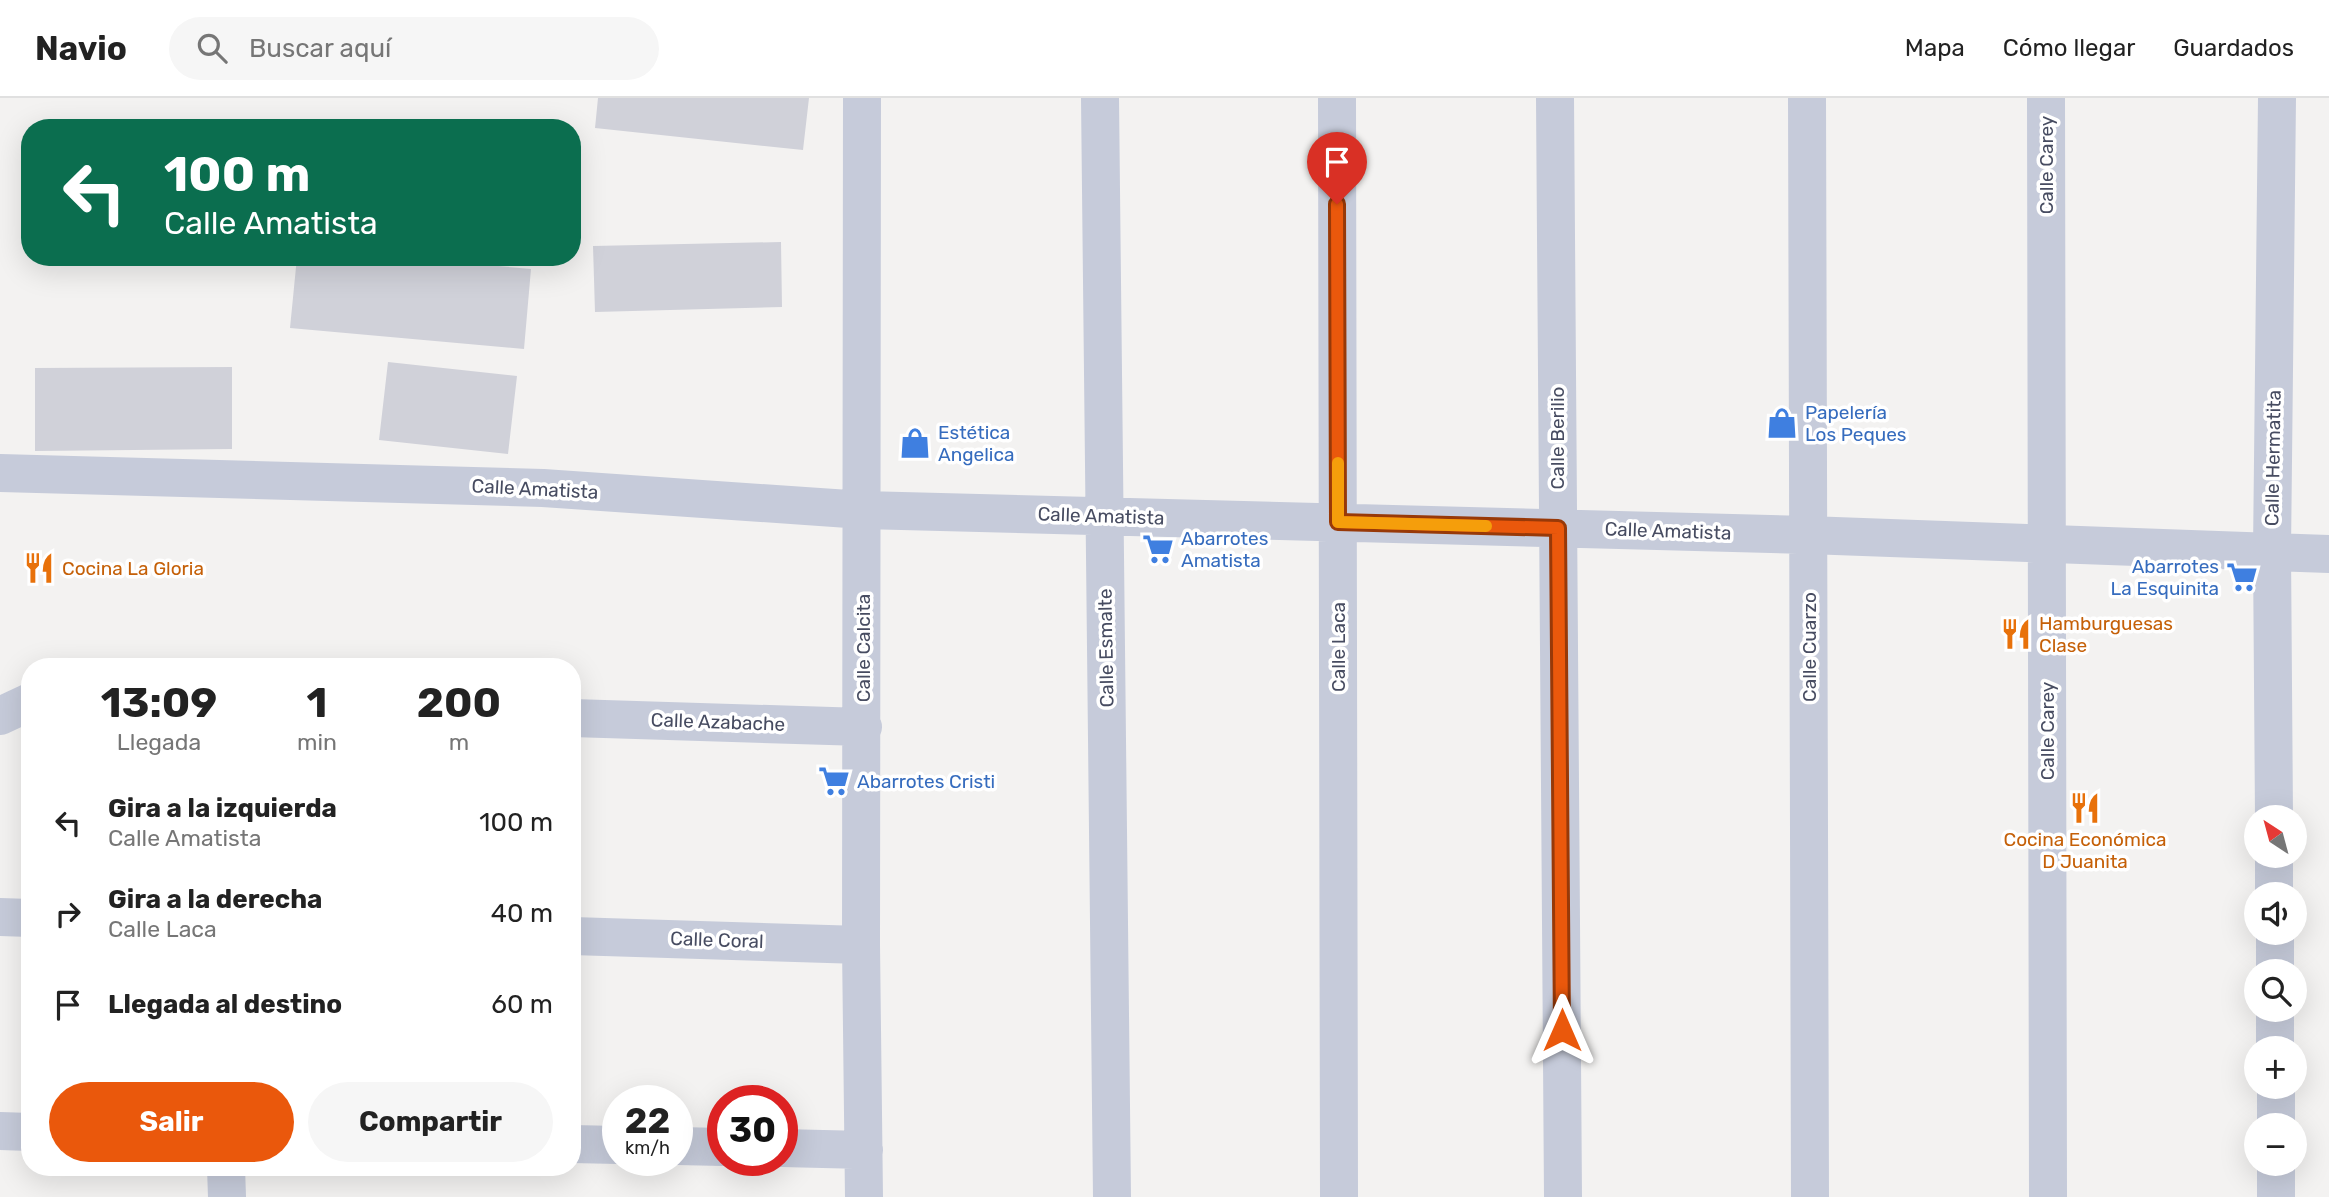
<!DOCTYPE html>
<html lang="es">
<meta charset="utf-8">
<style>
body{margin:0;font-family:Rubik,sans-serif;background:#f6f6f6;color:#222;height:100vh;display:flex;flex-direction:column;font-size:26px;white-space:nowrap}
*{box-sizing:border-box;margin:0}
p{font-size:23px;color:#767676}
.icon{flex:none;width:38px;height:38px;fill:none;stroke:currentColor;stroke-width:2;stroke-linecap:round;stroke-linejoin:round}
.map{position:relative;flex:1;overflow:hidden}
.panel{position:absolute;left:21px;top:560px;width:560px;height:518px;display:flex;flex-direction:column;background:#fff;border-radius:28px;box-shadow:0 7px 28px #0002}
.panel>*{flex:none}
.guide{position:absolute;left:21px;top:21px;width:560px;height:147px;border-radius:28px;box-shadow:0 7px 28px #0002;background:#0b6e4f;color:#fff;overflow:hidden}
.needle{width:46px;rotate:324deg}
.fabs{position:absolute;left:2244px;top:707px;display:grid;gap:14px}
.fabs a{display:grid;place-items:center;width:63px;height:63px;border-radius:50%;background:#fff;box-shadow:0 7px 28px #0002;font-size:35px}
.speed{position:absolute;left:602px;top:987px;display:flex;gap:14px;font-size:35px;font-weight:700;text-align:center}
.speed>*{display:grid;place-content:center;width:91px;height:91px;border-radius:50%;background:#fff;box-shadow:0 7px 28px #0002;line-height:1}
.speed small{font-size:18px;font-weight:400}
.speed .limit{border:10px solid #d22;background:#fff;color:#111}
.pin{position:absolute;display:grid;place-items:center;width:60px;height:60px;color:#fff;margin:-72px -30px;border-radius:50% 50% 50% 0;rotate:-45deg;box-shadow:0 0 7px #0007}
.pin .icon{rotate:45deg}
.me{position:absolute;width:77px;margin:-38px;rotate:0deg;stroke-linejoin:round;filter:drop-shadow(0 0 5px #0008)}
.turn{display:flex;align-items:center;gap:24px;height:147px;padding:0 28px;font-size:32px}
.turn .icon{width:91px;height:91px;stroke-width:2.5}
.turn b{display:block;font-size:49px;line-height:60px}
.eta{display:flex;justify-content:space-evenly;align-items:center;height:119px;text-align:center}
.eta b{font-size:42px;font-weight:700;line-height:49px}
.primary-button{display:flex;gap:14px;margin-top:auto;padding:14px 28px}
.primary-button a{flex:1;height:80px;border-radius:42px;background:#ea580c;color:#fff;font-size:28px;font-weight:700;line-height:80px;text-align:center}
.primary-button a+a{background:#f6f6f6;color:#222}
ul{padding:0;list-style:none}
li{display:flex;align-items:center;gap:21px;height:91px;padding:0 28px}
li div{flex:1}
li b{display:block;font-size:26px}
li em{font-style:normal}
header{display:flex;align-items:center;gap:42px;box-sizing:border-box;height:98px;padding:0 35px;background:#fff;border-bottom:2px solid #e0e0e0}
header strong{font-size:33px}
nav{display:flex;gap:38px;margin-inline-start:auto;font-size:24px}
.search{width:490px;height:63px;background:#f6f6f6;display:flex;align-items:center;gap:18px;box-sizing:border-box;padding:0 24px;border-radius:38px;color:#767676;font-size:26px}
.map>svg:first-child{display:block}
.building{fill:#d0d1d9}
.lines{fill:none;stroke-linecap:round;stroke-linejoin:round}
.street{stroke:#c6cbda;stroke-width:38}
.route-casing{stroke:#983908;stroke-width:18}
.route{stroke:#ea580c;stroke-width:12}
.slow{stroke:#f59e0b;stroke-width:12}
.labels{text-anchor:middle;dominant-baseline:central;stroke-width:7;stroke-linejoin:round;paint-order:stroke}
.street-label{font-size:19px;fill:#474c61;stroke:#fff}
.shop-label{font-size:19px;fill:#366cbe;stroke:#fff;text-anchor:start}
.food-label{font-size:19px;fill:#c56008;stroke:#fff;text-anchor:start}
</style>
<header>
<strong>Navio</strong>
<div class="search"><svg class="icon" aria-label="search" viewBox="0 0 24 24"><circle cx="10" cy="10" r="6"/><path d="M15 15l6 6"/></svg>Buscar aquí</div>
<nav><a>Mapa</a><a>Cómo llegar</a><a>Guardados</a></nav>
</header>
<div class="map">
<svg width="2329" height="1099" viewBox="0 0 2329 1099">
<rect width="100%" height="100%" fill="#f3f2f1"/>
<!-- building -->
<path class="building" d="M598 0H809L803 52 595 30Z
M298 24 332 28V30H297Z
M781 144 782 209 595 214 593 148Z
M297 159H398L531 171 524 251 290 230Z
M388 264 517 278 508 356 379 342Z
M232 269V351L35 353V270Z"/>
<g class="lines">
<!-- street -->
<path class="street" d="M862 0 861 847 864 1099
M1100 0 1112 1099
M1337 0 1339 1099
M1555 0 1563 1099
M1807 0 1810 1099
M2046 0 2048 1099
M0 375 543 390 863 412 1808 437 2329 456
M0 618 30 604
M572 620 863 629
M2274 719 2272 453 2277 0
M2274 758V796
M0 819 30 820
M2275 835V873
M572 838 861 847
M2275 912V950
M2276 989V1027
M0 1033 30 1034
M572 1046 618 1047
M677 1048 723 1049
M782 1050 864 1052
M2276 1066V1099
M226 1069 227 1099"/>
</g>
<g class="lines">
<defs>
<path id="route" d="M1337 106 1338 424 1558 430 1562 932"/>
</defs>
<!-- route casing -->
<use href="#route" class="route-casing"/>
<!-- route -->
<use href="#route" class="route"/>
<!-- slow -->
<path class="slow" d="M1338 365V424L1486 428"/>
</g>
<!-- icons -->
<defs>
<symbol id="shop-bare" viewBox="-9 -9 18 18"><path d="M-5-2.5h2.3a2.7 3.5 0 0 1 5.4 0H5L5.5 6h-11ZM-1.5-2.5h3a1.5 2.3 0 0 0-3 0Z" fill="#3f7fe0" stroke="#fff" stroke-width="2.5" paint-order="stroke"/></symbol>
<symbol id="supermarket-bare" viewBox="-9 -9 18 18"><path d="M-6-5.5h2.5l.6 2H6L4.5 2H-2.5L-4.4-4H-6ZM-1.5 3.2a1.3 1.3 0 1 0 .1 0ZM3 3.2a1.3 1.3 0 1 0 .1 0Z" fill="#3f7fe0" stroke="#fff" stroke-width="2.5" paint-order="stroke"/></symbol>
<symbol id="restaurant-bare" viewBox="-9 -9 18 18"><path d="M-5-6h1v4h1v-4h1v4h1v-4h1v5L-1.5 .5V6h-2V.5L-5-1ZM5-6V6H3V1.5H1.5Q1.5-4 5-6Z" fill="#e8710a" stroke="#fff" stroke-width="2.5" paint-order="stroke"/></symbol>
</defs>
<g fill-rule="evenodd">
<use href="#shop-bare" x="1760" y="303" width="44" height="44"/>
<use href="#shop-bare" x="893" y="323" width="44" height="44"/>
<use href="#supermarket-bare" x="1136" y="429" width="44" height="44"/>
<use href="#restaurant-bare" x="17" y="448" width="44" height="44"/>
<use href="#supermarket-bare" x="2220" y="457" width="44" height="44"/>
<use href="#restaurant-bare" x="1994" y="514" width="44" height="44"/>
<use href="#supermarket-bare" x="812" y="661" width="44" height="44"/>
<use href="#restaurant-bare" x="2063" y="688" width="44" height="44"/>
</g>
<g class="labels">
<!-- street labels -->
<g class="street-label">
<text transform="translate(2046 67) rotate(-90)">Calle Carey</text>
<text transform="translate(1557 340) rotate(-90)">Calle Berilio</text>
<text transform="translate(2273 360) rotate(-89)">Calle Hermatita</text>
<text transform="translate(535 391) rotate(3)">Calle Amatista</text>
<text transform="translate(1101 418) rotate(2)">Calle Amatista</text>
<text transform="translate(1668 433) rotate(2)">Calle Amatista</text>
<text transform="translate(1338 549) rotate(-90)">Calle Laca</text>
<text transform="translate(1809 549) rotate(-90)">Calle Cuarzo</text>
<text transform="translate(863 550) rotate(-90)">Calle Calcita</text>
<text transform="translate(1106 550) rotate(-91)">Calle Esmalte</text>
<text transform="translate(718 624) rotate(2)">Calle Azabache</text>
<text transform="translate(2047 633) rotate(-90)">Calle Carey</text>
<text transform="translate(717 842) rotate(2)">Calle Coral</text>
</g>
<!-- shop labels -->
<g class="shop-label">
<text x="1805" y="314">Papelería<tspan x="1805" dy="22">Los Peques</tspan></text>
<text x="938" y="334">Estética<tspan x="938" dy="22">Angelica</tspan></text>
<text x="1181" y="440">Abarrotes<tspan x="1181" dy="22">Amatista</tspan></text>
<text x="2219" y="468" text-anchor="end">Abarrotes<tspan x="2219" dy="22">La Esquinita</tspan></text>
<text x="857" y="683">Abarrotes Cristi</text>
</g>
<!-- food labels -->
<g class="food-label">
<text x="62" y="470">Cocina La Gloria</text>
<text x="2039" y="525">Hamburguesas<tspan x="2039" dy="22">Clase</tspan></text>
<text x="2085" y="741" text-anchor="middle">Cocina Económica<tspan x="2085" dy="22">D Juanita</tspan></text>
</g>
</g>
</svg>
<div class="fabs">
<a><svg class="needle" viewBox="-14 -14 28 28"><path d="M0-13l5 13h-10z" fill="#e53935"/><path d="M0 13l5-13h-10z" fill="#767676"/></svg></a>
<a><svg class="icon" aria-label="sound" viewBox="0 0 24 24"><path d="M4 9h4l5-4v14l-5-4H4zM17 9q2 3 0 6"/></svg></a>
<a><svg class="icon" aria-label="search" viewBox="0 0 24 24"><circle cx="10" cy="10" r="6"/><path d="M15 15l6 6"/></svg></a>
<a>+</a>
<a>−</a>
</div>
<div class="speed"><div>22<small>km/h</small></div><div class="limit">30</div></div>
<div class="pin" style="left:1337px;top:106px;background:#d93025"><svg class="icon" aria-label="arrive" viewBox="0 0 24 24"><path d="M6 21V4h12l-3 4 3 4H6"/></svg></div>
<svg class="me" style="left:1562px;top:932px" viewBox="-20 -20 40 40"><path d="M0-17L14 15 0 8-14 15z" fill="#ea580c" stroke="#fff" stroke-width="4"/></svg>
<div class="guide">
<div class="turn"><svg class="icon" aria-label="left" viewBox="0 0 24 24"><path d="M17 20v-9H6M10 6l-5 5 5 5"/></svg><div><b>100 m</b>Calle Amatista</div></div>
</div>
<section class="panel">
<div class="eta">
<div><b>13:09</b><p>Llegada</p></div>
<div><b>1</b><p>min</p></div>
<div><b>200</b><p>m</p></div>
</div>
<ul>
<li><svg class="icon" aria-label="left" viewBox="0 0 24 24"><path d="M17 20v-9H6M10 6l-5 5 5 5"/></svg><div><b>Gira a la izquierda</b><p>Calle Amatista</p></div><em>100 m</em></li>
<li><svg class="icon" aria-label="right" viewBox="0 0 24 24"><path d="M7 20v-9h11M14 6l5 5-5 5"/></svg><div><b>Gira a la derecha</b><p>Calle Laca</p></div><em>40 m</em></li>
<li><svg class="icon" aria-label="arrive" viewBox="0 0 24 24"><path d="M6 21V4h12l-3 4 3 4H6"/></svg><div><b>Llegada al destino</b></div><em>60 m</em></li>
</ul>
<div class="primary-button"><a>Salir</a><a>Compartir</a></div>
</section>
</div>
